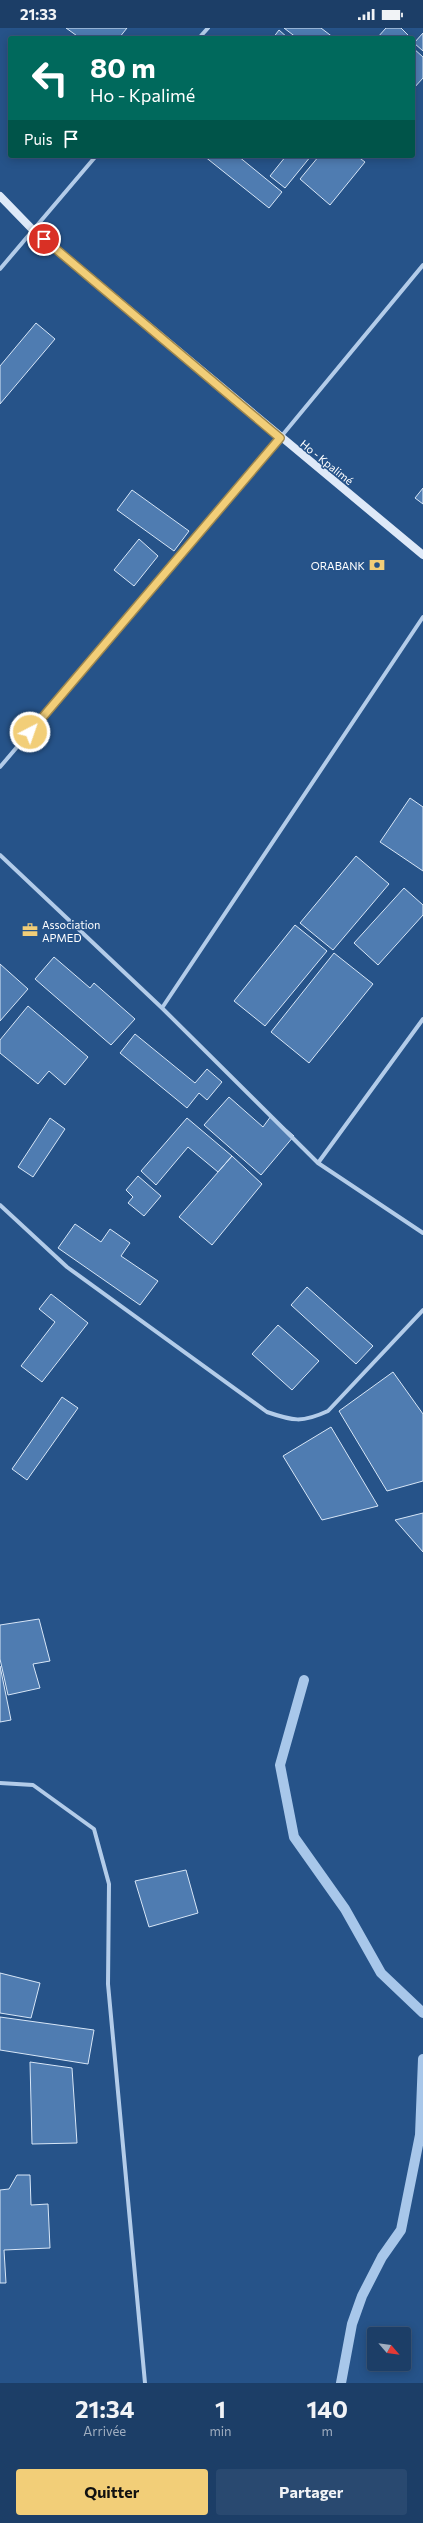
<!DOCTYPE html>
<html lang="fr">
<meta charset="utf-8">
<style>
body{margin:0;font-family:Commissioner,sans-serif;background:#294970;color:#f1f3f6;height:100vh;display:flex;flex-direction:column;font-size:15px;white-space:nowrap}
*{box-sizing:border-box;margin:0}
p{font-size:13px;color:#a0aec0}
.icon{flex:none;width:22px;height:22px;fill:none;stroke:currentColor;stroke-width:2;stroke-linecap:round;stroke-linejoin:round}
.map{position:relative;height:2355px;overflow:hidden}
.details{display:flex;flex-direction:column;background:#1c3e67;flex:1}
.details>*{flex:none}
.guide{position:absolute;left:8px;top:8px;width:407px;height:122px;border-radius:4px;box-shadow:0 2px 10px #0003,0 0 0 1px #3a577b;background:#00695c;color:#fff;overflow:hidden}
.needle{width:26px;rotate:118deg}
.buttons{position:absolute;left:367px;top:2299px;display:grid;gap:8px}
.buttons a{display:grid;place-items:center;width:44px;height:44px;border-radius:4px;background:#1c3e67;box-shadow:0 2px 10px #0003,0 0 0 1px #3a577b;font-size:20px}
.pin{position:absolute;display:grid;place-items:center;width:34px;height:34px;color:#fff;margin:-17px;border:2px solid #fff;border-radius:50%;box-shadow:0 1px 4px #0007}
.me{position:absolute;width:44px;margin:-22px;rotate:41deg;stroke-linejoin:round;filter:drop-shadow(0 0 3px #0008)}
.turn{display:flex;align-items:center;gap:14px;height:84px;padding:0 16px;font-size:18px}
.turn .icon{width:52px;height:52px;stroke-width:2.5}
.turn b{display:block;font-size:28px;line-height:34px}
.then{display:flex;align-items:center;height:38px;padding:0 16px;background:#0003;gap:8px;font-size:15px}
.eta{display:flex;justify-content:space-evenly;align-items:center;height:68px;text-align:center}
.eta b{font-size:24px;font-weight:700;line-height:28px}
.button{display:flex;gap:8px;margin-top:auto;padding:8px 16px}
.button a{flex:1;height:46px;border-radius:4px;background:#f2ce78;color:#111;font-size:16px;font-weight:700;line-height:46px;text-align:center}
.button a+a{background:#294970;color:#f1f3f6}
.status{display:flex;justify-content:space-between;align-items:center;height:28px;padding:0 20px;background:#1c3e67;direction:ltr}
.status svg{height:11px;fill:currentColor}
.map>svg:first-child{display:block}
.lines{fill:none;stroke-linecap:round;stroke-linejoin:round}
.stream{stroke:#a8c7ea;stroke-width:10}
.building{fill:#4f7cb1;stroke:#d7e6f7}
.minor{stroke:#b3cce9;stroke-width:4}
.secondary{stroke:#dee9f8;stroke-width:8}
.route-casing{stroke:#9d864e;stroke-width:10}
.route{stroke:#f2ce78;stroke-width:7}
.labels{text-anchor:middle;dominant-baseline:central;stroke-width:3;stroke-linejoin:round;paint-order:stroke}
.street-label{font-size:11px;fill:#fff;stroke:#265389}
.poi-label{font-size:11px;fill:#fff;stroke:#265389;text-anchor:end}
</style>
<div class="status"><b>21:33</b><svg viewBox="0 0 49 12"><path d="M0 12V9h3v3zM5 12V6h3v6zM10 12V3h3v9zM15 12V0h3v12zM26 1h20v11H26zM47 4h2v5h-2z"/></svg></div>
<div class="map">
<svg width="423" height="2355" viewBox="0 0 423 2355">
<rect width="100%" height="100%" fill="#265389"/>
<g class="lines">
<!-- stream -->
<path class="stream" d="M304 1652 280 1737 294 1809 345 1881 381 1945 423 1985
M341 2355 352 2296 362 2268 382 2229 401 2202 420 2107 423 2031"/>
</g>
<!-- building -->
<path class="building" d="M66 0H127L119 10H80Z
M284 0H321L334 10H297Z
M386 0H401L411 10H377Z
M279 2 288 10H273Z
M423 5V23L414 15Z
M413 20 423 29V50L413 61Z
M204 128H238L282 164 269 180Z
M286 128H311L285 160 270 148Z
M319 128H357L365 134 330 177 300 151Z
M36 295 55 311 0 376V338Z
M423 460V476L415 470Z
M132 462 189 503 174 523 117 482Z
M139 511 158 528 134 558 114 542Z
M410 770 423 779V843L380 814Z
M356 828 389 856 333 922 300 895Z
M404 860 423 877V887L378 937 354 915Z
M295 897 327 923 265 998 234 973Z
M334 925 373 956 309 1035 271 1004Z
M54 929 90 960 94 955 135 991 111 1017 35 951Z
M0 936 28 961 0 993Z
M28 978 88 1029 65 1057 49 1043 38 1056 0 1025V1012Z
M135 1006 195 1055 207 1041 222 1054 207 1072 199 1065 187 1080 120 1025Z
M229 1069 263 1099 271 1088 294 1108 261 1147 204 1097Z
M50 1090 65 1101 33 1149 18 1139Z
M187 1090 232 1128 218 1144 188 1119 156 1157 141 1143Z
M232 1128 262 1156 212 1217 179 1189Z
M138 1148 161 1168 144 1188 128 1175 133 1169 126 1162Z
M75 1196 101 1214 110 1201 130 1215 121 1228 158 1253 140 1277 58 1220Z
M307 1259 373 1318 356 1336 291 1277Z
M51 1266 88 1295 42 1354 21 1338 55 1294 39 1281Z
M278 1297 319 1333 292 1362 252 1326Z
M393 1344 423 1386V1453L387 1463 339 1383Z
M62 1369 78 1380 27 1452 12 1441Z
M331 1399 378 1478 322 1492 283 1428Z
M423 1485V1524L395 1492Z
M39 1591 50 1633 33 1636 40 1660 8 1667 0 1631V1597Z
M0 1638 11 1692 0 1694Z
M186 1842 198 1885 149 1899 135 1853Z
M0 1945 40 1955 31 1990 0 1985Z
M0 1989 94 2002 88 2036 0 2022Z
M30 2034 72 2040 77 2115 32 2116Z
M17 2147H30L31 2177 48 2176 50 2220 4 2222 6 2255H0V2162L9 2161Z"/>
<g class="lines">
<!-- minor -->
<path class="minor" d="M199 10 208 0
M0 241 96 128
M0 739 280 410 423 237
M0 827 162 980 318 1135 423 1205
M162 980 423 589
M318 1135 423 991
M0 1177 67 1239 267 1384C293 1393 302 1395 328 1383L423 1282
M0 1755 33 1757 94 1801 109 1856 108 1956 145 2355"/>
<!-- secondary -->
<path class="secondary" d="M0 168 32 201 423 527"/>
</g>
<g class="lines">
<defs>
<path id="route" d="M30 704 280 410 44 211"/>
</defs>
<!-- route casing -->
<use href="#route" class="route-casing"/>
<!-- route -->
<use href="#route" class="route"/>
</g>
<!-- icons -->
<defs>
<symbol id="bank-bare" viewBox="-9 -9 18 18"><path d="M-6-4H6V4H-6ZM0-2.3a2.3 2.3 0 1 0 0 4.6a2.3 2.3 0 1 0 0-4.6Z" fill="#f2ce78" stroke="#265389" stroke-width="2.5" paint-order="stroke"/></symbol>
<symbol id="office-bare" viewBox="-9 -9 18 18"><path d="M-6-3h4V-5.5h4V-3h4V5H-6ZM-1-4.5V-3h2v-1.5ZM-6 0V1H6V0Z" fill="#f2ce78" stroke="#265389" stroke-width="2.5" paint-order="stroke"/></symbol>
</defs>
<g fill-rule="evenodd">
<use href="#bank-bare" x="366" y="526" width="22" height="22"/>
<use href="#office-bare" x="19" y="891" width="22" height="22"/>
</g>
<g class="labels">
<!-- street labels -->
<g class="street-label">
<text transform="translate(327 434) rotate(39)">Ho - Kpalimé</text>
</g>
<!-- poi labels -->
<g class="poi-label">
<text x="365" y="537">ORABANK</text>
<text x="42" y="896" text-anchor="start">Association<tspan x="42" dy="13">APMED</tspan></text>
</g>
</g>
</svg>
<div class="buttons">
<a><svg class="needle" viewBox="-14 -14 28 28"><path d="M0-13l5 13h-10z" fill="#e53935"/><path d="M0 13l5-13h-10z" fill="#a0aec0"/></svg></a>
</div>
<div class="pin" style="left:44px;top:211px;background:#d93025"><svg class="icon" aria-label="arrive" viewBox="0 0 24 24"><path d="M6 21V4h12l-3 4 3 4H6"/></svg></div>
<svg class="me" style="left:30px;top:704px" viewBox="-20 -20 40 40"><circle r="17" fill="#f2ce78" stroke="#fff" stroke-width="3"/><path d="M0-11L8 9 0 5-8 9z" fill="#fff"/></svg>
<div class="guide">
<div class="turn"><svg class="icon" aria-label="left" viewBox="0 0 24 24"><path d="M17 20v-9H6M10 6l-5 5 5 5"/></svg><div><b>80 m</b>Ho - Kpalimé</div></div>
<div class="then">Puis<svg class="icon" aria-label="arrive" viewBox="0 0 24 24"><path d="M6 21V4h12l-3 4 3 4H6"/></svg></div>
</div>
</div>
<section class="details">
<div class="eta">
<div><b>21:34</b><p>Arrivée</p></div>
<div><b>1</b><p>min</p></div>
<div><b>140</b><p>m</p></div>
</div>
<div class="button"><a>Quitter</a><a>Partager</a></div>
</section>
